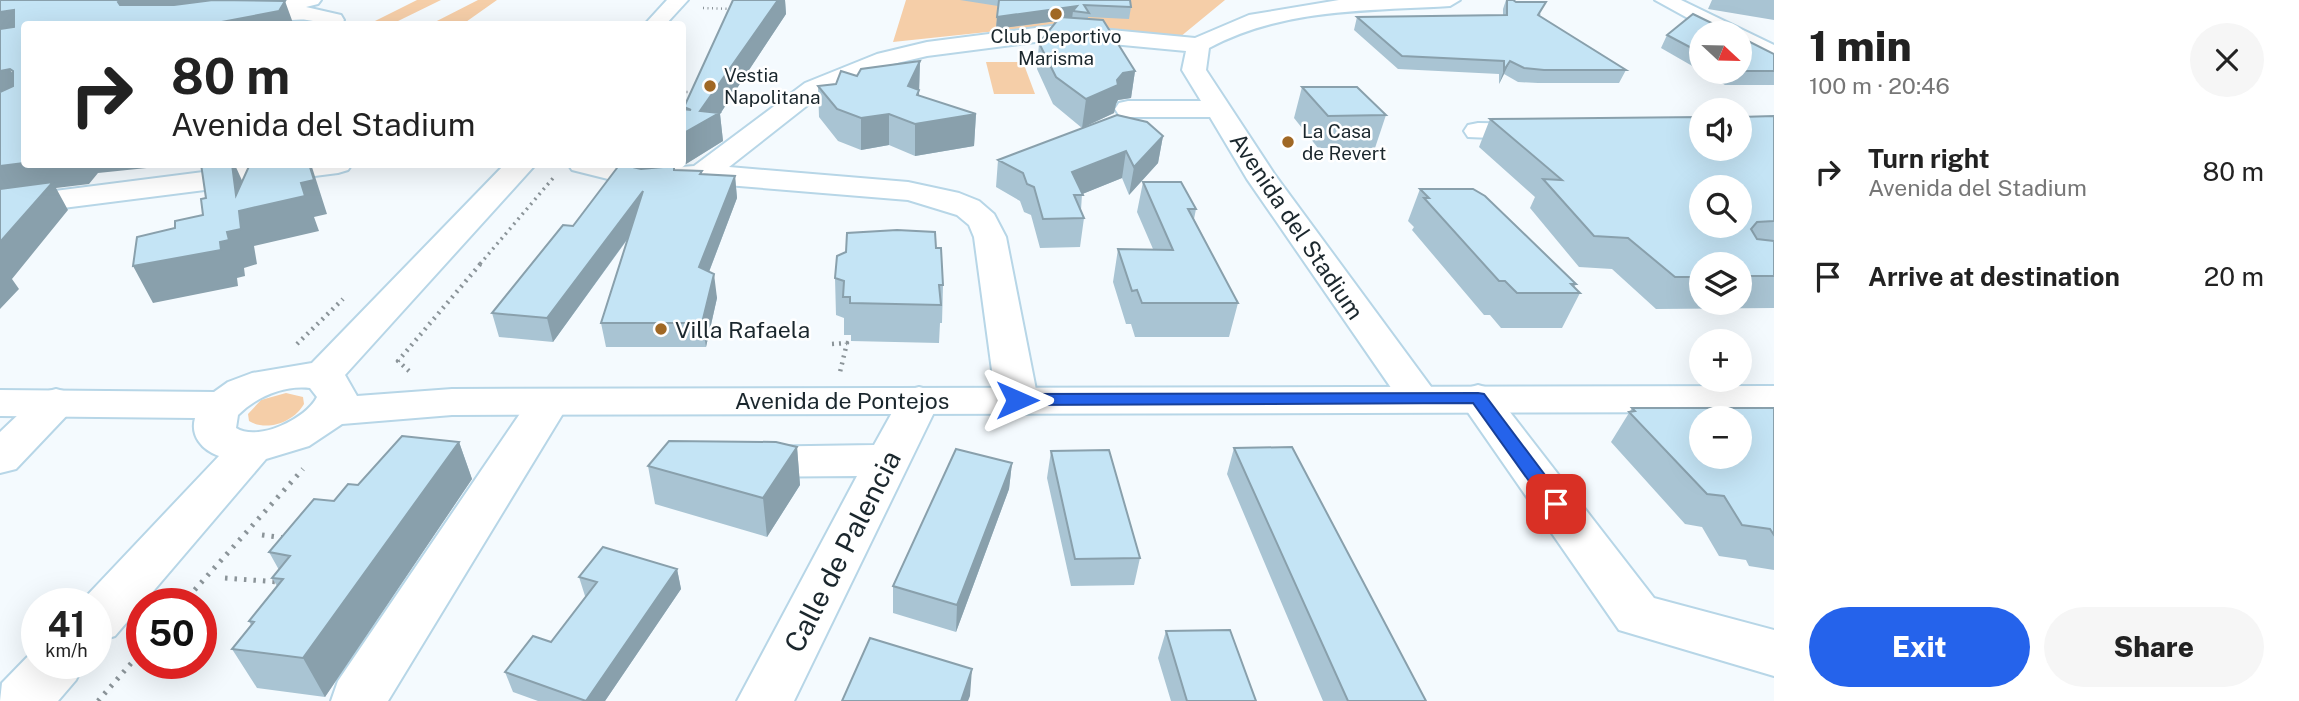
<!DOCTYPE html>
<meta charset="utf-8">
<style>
body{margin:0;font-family:"Public Sans",sans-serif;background:#f6f6f6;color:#222;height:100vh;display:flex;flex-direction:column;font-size:26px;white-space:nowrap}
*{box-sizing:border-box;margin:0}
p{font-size:23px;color:#767676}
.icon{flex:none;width:38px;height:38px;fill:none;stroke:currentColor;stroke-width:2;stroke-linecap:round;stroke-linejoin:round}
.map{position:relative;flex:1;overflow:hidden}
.side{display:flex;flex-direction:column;background:#fff;width:525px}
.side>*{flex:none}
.banner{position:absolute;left:21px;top:21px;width:665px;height:147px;border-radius:7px;box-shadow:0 7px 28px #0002;background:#fff;color:#222;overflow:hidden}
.needle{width:46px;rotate:112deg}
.fabs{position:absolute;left:1689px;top:21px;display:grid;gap:14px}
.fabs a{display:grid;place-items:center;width:63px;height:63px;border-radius:50%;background:#fff;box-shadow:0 7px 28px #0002;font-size:35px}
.speed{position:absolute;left:21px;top:588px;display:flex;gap:14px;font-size:35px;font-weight:700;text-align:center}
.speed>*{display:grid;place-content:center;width:91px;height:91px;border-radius:50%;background:#fff;box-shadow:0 7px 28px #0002;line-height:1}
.speed small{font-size:18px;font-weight:400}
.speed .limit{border:10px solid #d22;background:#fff;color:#111}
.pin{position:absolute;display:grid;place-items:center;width:60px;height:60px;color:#fff;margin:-30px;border-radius:14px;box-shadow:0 4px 10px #0006}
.me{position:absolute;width:77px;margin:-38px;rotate:90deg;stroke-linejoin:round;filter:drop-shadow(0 0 5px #0008)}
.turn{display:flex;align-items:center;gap:24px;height:147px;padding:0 35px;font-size:32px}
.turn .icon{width:91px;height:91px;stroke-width:2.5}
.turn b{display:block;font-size:49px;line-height:60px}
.round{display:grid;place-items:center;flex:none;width:74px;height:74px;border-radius:37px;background:#f6f6f6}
.head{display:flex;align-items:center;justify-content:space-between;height:119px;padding:0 35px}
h1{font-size:42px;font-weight:800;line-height:52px}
.action{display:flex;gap:14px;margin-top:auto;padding:14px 35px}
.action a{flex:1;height:80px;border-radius:42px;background:#2563eb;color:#fff;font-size:28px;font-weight:800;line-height:80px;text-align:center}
.action a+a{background:#f6f6f6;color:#222}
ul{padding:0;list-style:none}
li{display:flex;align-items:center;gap:21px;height:105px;padding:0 35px}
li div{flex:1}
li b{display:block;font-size:26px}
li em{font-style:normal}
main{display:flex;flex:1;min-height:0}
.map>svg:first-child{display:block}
.green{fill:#f5cea8}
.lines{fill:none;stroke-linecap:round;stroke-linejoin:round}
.minor-casing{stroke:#b7d6e7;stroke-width:4}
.major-casing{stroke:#b7d6e7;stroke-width:4}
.path-far3{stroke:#8b9499;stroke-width:2.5;stroke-dasharray:1 3.5;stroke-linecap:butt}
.path-far2{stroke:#8b9499;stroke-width:3.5;stroke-dasharray:2 4.5;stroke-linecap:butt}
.path-far1{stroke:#8b9499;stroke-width:4.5;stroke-dasharray:2 5;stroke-linecap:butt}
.path{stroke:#8b9499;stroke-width:5;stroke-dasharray:2.5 7;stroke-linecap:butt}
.minor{fill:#fff;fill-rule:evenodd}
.major{fill:#fff;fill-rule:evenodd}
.wall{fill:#a9c4d3;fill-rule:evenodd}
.shaded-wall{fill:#89a0ac}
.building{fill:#c4e4f5;stroke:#89a0ac;stroke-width:2;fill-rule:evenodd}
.route{fill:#2563eb;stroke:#184099;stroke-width:2}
.poi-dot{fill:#a06825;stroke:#fff;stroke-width:2.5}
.labels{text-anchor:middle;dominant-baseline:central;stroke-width:5;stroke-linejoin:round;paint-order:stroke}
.far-poi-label{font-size:19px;fill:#1b272d;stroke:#fff;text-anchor:start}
.street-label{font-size:23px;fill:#1b272d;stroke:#fff}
.poi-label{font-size:23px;fill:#1b272d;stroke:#fff;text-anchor:start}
.near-street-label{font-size:28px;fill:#1b272d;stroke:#fff}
</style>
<main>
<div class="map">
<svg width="1774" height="701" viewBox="0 0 1774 701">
<rect width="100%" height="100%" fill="#f4fafe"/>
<!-- green -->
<path class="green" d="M417 0H441L394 23 410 24H369Z
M478 0H497L463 24H431Z
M906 0H1225L1180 37 1088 27 1073 23 893 42Z
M986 62H1023L1035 94H994Z
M286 393 303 397 304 404C294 422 267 432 249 421L248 414 261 400Z"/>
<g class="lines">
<defs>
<path id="minor" d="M267 0H321L318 4 306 7 341 15 344 20 341 24C327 24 320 22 307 20 295 18 283 23 271 19L269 12 183 24H130L141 18Z
M1339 0H1460L1450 6C1367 11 1284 8 1209 48L1206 70 1275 175 1440 399 1433 408 1419 412 1405 408 1247 179 1210 117H1128L1119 115 1115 109 1119 103 1128 101H1201L1182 70 1186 51 1059 39 927 56 893 64 823 93 729 167 908 182 959 193 979 201 994 214 1006 237 1038 400 1032 409 1017 413 1002 409 996 400 974 237 969 225 957 215 908 200 702 183 644 188 572 170 568 164H620L644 170 694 166 805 83 877 54 927 42 1059 25 1195 38 1249 15Z
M1478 123 1538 124 1548 126 1552 132 1548 138 1538 140 1468 137 1464 131 1468 125Z
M265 164H352L348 170 338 173 0 216V198Z
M1478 385 1492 389 1654 598 1774 630V676L1619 630 1458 398 1464 389Z
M919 387 934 391 940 400 794 701H737L857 476 747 477 731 473 725 462 731 451 747 447 874 445 904 391Z
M56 389 71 393 77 402 71 411 16 469 0 473V432L41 393Z
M549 389 564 393 570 402 388 701H331L338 681 534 393Z"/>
<path id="major" d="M667 0H688L666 24H645Z
M1655 0H1681L1774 45V61L1740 45V33H1715Z
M505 164H536L345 375 357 396 452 389 1774 386V412L452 415 342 424 309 446 266 459 115 636 96 642V604H79L219 456C202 450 190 436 195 418L0 416V390L214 392 228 382 252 373 312 363ZM310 388 317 397C306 419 258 442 236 428L238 415C256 397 284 385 310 388Z
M37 647V663H84L76 680 58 701H0L2 683Z"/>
</defs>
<!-- minor casing -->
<use href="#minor" class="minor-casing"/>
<!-- major casing -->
<use href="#major" class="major-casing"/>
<!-- path-far3 -->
<path class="path-far3" d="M703 8 733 9
M682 92H694
M727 94 757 95"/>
<!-- path-far2 -->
<path class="path-far2" d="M480 264 554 177"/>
<!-- path-far1 -->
<path class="path-far1" d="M297 344 343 299
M832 344 847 343 840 372
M409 371 398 361 482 262"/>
<!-- path -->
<path class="path" d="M262 535 285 538
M225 578 278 582
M182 604 303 469
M98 701 142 651"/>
<!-- minor -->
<use href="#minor" class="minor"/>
<!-- major -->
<use href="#major" class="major"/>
</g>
<!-- wall -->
<path class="wall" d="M733 0H785L786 14 720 114 723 141 686 164H682V109H685L684 107Z
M960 0H1130L1131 7 1129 19 1088 17V19L1135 71 1131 98 1118 100 1116 104 1114 113 1082 128 1053 104 1037 69 1039 43 1057 21 996 29 998 6Z
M1506 0H1513L1541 14 1539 16 1626 70 1619 83H1538L1518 82 1504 74 1499 84V74L1398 69 1354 30 1357 17 1503 15V9Z
M1712 0H1774V20L1708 9Z
M1701 33V71L1661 48 1667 35Z
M1740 37 1774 54V85H1725L1703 72H1740Z
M920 61 919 96 976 114 974 146 915 156 889 145 861 150 838 141 819 117 818 86 836 84 857 76Z
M1302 87 1386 115 1375 148H1318L1294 118Z
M1774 116V308L1656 309 1612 269 1579 267 1530 208 1535 197 1479 147 1490 119ZM1701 264H1740V303H1701Z
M1163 136 1158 163 1129 195 1122 178 1082 194 1081 210 1084 218 1080 247 1040 248 1031 215 1024 212 1020 201 996 187 998 160Z
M638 164H673L638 166Z
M641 169 702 171V174L735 176 737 198 709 272 717 298 706 347H606L601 323 627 240 553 342 499 337 492 313Z
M1143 182 1196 209 1194 219 1238 303 1229 337H1135L1131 324H1126L1113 282 1118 249H1153L1137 212Z
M1420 189 1576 284 1574 288 1580 293 1562 328H1501L1490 315H1484L1412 230 1414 227 1408 221Z
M936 248 943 285 942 323H940L939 343 851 341V335H844V318L836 315 835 278 846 252Z
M1632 408H1774V570L1749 566 1746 560 1719 556 1702 527 1685 524 1611 442Z
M459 442 472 479 325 697 257 688 232 649 251 625 249 621 277 586 272 578 279 570 269 552 334 501 358 485Z
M797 447 800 485 767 537 655 504 648 466Z
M1234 448 1426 701H1323L1227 474Z
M1051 451 1140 558 1134 585 1071 586 1047 478Z
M1012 463 1009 489 956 632 893 613V586Z
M677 569 681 589 605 701H538L513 692 505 672 551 642 586 597 585 596 579 577Z
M1166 631 1256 701H1171L1158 658Z"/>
<!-- shaded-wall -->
<path class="shaded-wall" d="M121 0H248L127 24 118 2Z
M778 0H785L786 14 720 114 723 141 686 164 682 134Z
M285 1 293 23 292 24H211Z
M1077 6 1073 11 1072 19 996 29 997 17Z
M14 10 24 30 0 36V12Z
M920 61 918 120 976 114 974 146 915 156V124L908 86Z
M1510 61 1504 74 1499 84 1504 70Z
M10 69 23 92 0 99V71Z
M1135 71 1131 98 1118 100 1116 104 1114 113 1082 128 1086 99 1117 80 1123 73Z
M889 114V145L861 150V118Z
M1163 136 1158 163 1129 195 1134 167Z
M1126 151 1122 178 1080 195 1072 172Z
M24 163V164H197L177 167 176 165 98 173 89 184 56 188 68 210 12 279 19 289 0 309V166Z
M222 164H240L235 165 245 187 301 183 309 164H311L327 214 314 217 319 231 254 246 257 264 244 268 245 276 237 278 238 286 153 303 133 266 220 242 227 232Z
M735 176 737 198 702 290 699 267Z
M643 191 646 213 553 342 547 318Z
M714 274 717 298 706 347 702 323Z
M459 442 472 479 325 697 303 658Z
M797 447 800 485 767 537 763 498Z
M1012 463 1009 489 956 632 957 605Z
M677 569 681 589 605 701H586Z
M972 669 970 696 968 701H961Z"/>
<!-- building -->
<path class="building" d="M0 0H121L118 2 120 5H174L213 0 285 1 279 11 211 24H24V163L0 166V92L13 86V71L10 69 0 71V29L14 27V10L0 12Z
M733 0H778L700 111 719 113 682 134V109L691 110 684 107Z
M999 0H1130L1131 7 1084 5 1089 13 1073 11 1077 6 997 17Z
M1507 0H1513L1516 2H1546L1538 15 1626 70H1544L1524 68 1510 61 1504 70V61L1402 56 1357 17 1507 15Z
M1693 14 1732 33H1701V53L1667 35Z
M1060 17 1103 20 1135 71 1123 73 1117 80 1118 85 1086 99 1056 77 1039 43Z
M1740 37 1774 54V71H1740Z
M920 61 908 86 919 90 917 95 976 114 915 124 889 114 861 118 837 109 818 86 836 84 841 71 857 76 861 69Z
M1302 87H1357L1386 115 1328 116Z
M1117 115 1147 122 1163 136 1134 167 1126 151 1072 172 1083 195H1074L1084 218 1043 219 1034 187 1027 184 1023 173 998 160Z
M1774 116V221L1757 222 1751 229 1757 239 1774 241V276H1740V264H1701V277H1675L1628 238 1594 236 1543 179 1562 180 1490 119 1701 117V149H1740V117ZM1701 187H1740V226H1701Z
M201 164H232L236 195 250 164H309L314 180 301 183 305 196 239 211 241 229 227 232 229 240 220 242 221 250 133 266 137 237 175 228V221L203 215 201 199 206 198Z
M620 164 641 169 674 166V170L702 171 700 174 735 176 699 267 714 274 702 323H601L643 191 547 318 492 313 563 225 573 226Z
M53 182 0 242V189Z
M1143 182H1181L1196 209H1188L1238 303H1142L1137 290 1132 291 1118 249 1173 250Z
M1420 189H1473L1485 196 1576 284H1571L1580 293H1517L1505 281H1499L1424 198H1429Z
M897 230 935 232 936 248H941L943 285H939L941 305 850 303V297H843L844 281 835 278 837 256 846 252 847 233Z
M1632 408H1774V535L1770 529 1742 525 1724 496 1707 494 1629 412 1635 411ZM1701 418H1740V457H1701Z
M402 436 459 442 303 658 232 649 254 622 249 621 283 579 272 578 290 556 269 552 314 499 334 501 348 484 358 485Z
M669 441 776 442 797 447 763 498 648 466Z
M1292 447 1426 701H1348L1234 448Z
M956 449 1012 463 957 605 893 586Z
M1109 450 1140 558 1075 559 1051 451Z
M603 547 677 569 586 701 505 672 533 636 551 642 597 582 579 577Z
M1230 630 1256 701H1187L1166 631Z
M870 638 972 669 961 701H842Z"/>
<!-- route -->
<path class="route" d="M1478 393 1484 394 1563 499 1565 504 1563 509H1549L1473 403 1017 405 1009 400 1017 394Z"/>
<!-- markers -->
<g class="poi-dot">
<circle cx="1056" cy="14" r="7"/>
<circle cx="710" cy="86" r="7"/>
<circle cx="1288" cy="142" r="7"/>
<circle cx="661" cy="329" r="7"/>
</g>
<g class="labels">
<!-- far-poi labels -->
<g class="far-poi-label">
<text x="1056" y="36" text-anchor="middle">Club Deportivo<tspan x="1056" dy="22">Marisma</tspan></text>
<text x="724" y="75">Vestia<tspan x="724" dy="22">Napolitana</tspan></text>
<text x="1302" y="131">La Casa<tspan x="1302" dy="22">de Revert</tspan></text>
</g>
<!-- street labels -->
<g class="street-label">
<text transform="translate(1297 226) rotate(56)">Avenida del Stadium</text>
<text x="842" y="400">Avenida de Pontejos</text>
</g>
<!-- poi labels -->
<g class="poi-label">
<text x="675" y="329">Villa Rafaela</text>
</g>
<!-- near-street labels -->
<g class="near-street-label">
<text transform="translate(842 551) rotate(-63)">Calle de Palencia</text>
</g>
</g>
</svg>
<div class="fabs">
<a><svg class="needle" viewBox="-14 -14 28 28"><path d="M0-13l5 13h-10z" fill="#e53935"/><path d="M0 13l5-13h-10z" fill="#767676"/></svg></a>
<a><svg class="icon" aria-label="sound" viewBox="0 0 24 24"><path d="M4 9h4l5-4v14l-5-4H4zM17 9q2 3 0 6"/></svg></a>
<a><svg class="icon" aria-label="search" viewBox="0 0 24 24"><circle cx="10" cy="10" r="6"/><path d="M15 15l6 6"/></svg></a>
<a><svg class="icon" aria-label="layers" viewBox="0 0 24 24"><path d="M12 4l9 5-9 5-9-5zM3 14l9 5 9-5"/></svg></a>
<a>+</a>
<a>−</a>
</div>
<div class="speed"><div>41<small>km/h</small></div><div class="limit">50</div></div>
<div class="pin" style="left:1556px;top:504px;background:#d93025"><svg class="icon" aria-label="arrive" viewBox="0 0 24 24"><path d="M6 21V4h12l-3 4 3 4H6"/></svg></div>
<svg class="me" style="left:1017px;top:400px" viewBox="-20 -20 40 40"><path d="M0-17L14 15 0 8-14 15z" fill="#2563eb" stroke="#fff" stroke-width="4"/></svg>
<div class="banner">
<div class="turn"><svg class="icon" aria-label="right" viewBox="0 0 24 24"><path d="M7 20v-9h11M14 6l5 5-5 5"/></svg><div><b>80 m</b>Avenida del Stadium</div></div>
</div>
</div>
<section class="side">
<div class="head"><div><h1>1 min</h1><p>100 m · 20:46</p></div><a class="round"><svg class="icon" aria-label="close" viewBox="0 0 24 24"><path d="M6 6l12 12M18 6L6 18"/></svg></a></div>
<ul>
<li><svg class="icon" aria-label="right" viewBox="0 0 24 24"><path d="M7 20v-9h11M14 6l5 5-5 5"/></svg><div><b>Turn right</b><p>Avenida del Stadium</p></div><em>80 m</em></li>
<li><svg class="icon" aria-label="arrive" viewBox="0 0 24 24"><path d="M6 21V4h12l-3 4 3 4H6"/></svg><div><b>Arrive at destination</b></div><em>20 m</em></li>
</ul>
<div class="action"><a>Exit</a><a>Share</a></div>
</section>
</main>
